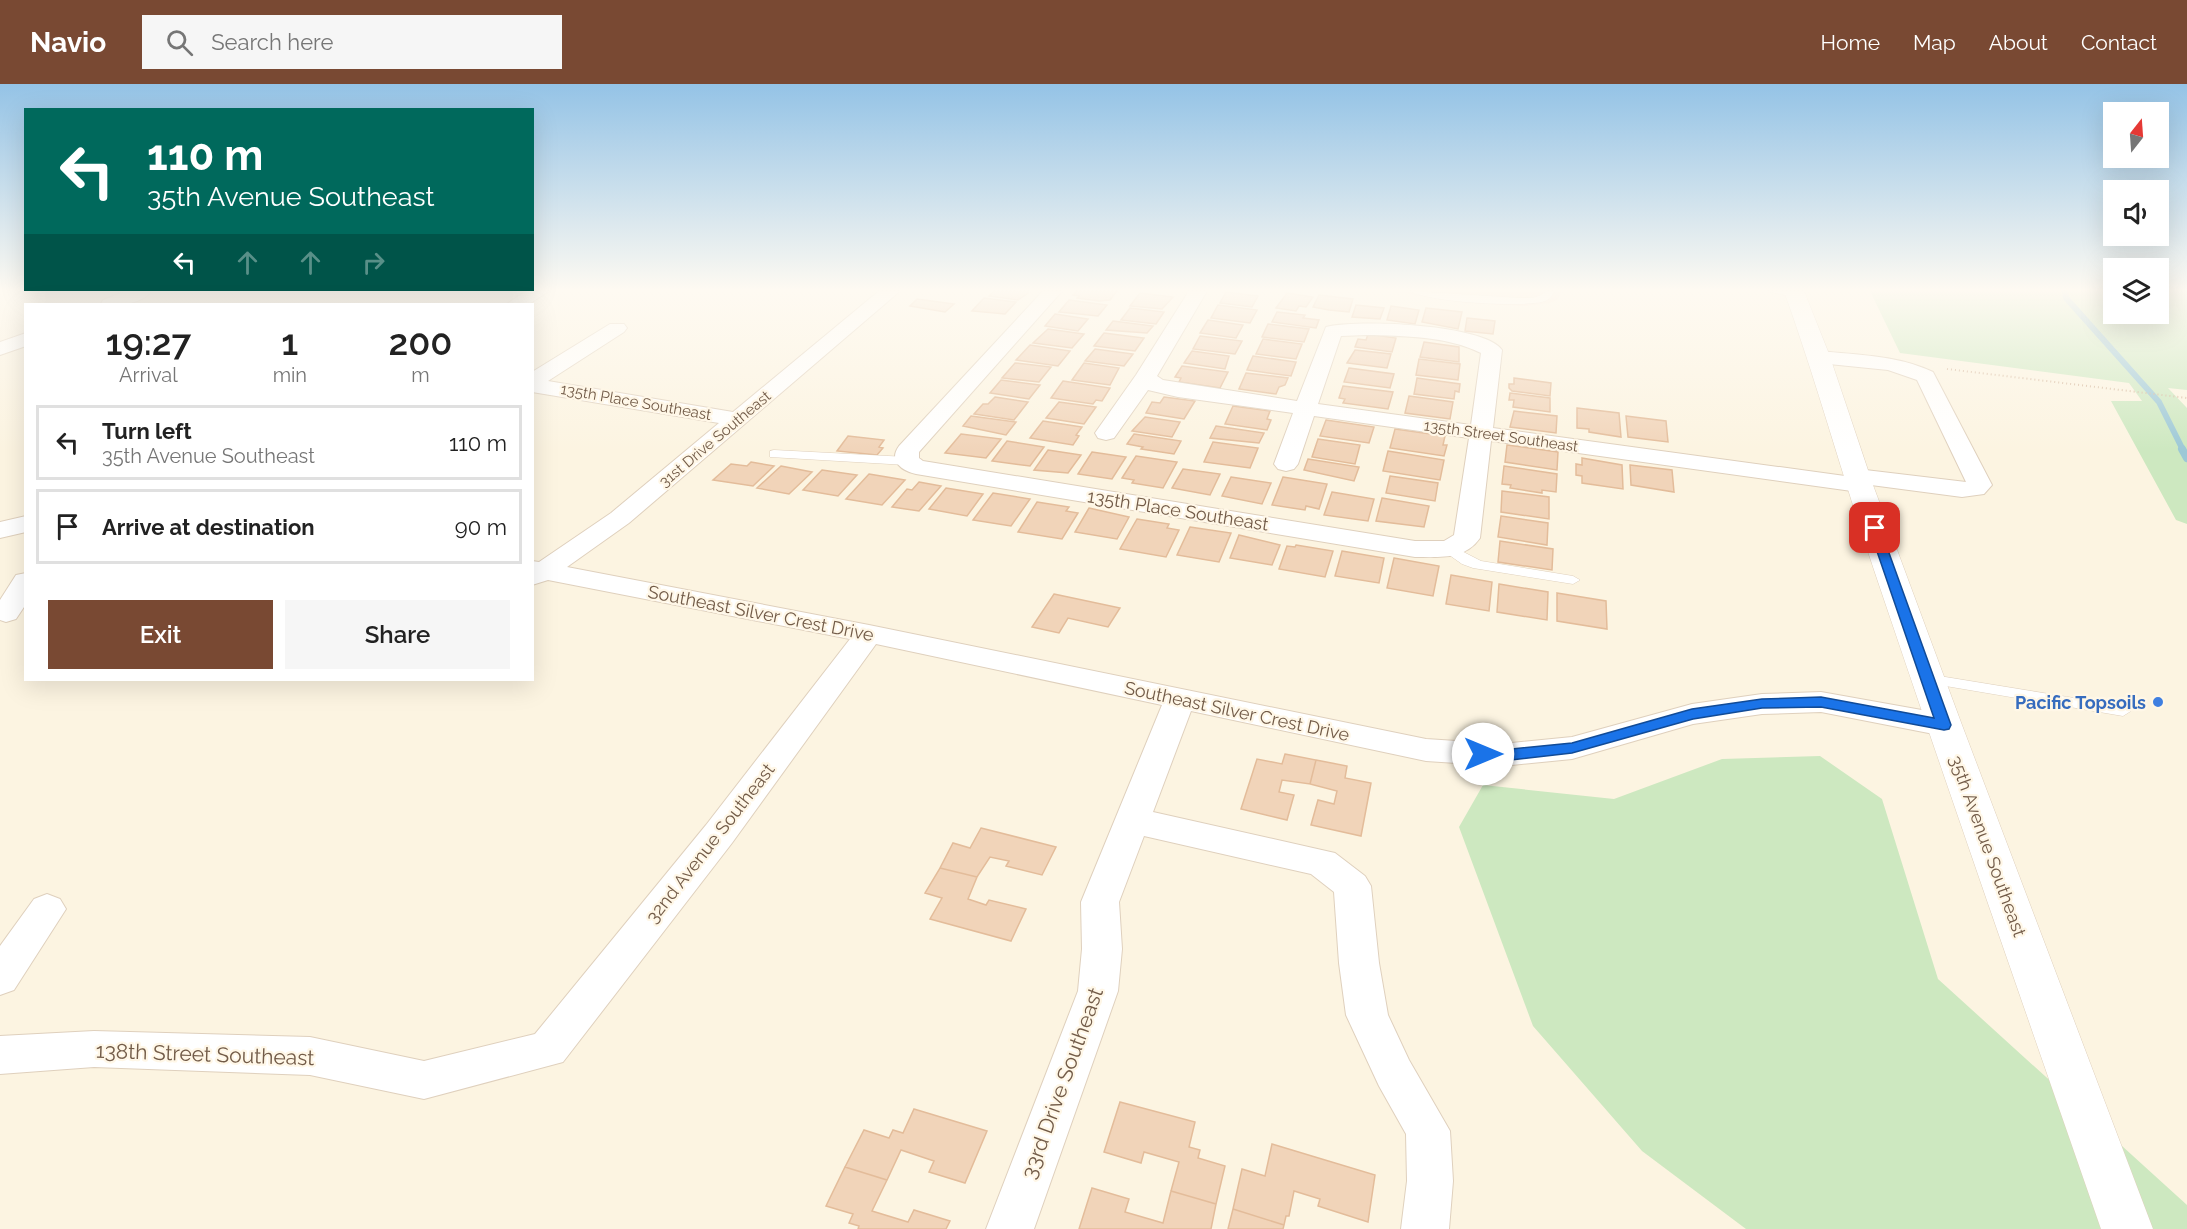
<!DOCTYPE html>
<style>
body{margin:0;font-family:Raleway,sans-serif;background:#f6f6f6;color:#222;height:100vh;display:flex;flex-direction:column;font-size:22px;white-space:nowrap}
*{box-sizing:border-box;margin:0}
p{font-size:20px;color:#767676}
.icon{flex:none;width:33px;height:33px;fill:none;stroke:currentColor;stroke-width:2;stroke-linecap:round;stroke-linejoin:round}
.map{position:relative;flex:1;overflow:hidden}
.drawer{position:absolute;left:24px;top:219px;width:510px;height:378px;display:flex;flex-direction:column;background:#fff;border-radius:0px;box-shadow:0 6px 24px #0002}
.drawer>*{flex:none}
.top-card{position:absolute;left:24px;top:24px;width:510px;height:183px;border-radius:0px;box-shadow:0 6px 24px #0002;background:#00695c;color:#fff;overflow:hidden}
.needle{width:39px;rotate:17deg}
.buttons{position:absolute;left:2103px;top:18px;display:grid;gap:12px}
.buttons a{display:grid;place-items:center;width:66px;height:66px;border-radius:0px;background:#fff;box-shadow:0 6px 24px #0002;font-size:30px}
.pin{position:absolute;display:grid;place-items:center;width:51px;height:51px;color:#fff;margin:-26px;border-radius:12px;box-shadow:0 3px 9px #0006}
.me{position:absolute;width:66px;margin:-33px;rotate:90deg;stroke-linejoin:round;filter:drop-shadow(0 0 4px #0008)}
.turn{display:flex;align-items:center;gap:21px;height:126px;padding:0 24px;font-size:27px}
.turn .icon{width:78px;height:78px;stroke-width:2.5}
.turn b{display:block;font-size:42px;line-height:51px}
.lanes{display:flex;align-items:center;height:57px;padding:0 24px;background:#0003;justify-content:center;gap:30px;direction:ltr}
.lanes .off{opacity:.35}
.eta{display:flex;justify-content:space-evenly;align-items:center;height:102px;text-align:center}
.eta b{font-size:36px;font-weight:600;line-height:42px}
.cta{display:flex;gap:12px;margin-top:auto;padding:12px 24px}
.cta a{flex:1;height:69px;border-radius:0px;background:#794933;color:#fff;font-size:24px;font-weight:600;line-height:69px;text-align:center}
.cta a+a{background:#f6f6f6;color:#222}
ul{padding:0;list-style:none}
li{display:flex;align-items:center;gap:18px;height:75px;margin:0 12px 9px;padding:0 12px;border:3px solid #e0e0e0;border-radius:0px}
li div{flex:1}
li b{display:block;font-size:22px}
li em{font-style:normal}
header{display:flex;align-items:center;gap:36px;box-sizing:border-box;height:84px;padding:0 30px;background:#794933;color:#fff}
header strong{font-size:28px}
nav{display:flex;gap:33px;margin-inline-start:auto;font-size:21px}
.search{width:420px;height:54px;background:#f6f6f6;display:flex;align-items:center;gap:15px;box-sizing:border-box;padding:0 21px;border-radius:0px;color:#767676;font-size:22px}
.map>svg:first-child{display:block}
.commercial{fill:#fce4d4}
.green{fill:#cde8c0}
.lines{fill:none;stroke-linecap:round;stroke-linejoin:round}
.stream-far1{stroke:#9cc8d6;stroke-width:6}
.stream{stroke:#9cc8d6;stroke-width:8}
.building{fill:#f1d4b9;stroke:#e3bc9a;stroke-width:1.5}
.service-casing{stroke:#dfd0bd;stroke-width:1}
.minor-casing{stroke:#dfd0bd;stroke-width:2}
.tertiary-casing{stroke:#dfd0bd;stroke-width:1}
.path{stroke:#d5b79c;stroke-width:2;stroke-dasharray:1 3;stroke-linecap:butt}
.service{fill:#fff;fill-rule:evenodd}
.minor{fill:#fff;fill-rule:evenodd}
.tertiary{fill:#fff;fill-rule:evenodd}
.route{fill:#1a73e8;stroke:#114b97;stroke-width:1.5}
.shop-dot{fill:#3f7fe0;stroke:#fff7e7;stroke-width:2}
.labels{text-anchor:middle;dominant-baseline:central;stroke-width:4.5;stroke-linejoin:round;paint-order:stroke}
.far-street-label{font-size:15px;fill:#725b48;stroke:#fff7e7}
.street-label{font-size:18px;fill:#725b48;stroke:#fff7e7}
.shop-label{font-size:18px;font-weight:bold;fill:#366cbe;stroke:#fff7e7;text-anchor:end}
.near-street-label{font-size:21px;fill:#725b48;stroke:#fff7e7}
</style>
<header>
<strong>Navio</strong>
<div class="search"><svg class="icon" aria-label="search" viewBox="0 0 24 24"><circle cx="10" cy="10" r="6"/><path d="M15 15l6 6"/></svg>Search here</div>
<nav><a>Home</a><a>Map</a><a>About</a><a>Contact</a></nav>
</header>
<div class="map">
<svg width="2187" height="1145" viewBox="0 0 2187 1145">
<rect width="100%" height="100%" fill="#fcf4e1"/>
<!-- commercial -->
<path class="commercial" d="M1390 207H1562L1557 216 1550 219 1524 222 1464 219Z"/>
<!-- green -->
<path class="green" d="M1870 207H2113L2114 230H2158L2159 207H2187V306L2168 304 2187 324V440L2176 436 2111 317H2142L2129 299 1900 269Z
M1820 672 1882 715 1938 895 2187 1121V1145H1746L1642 1067 1533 942 1459 743 1483 701 1614 715 1722 675Z"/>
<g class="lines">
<!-- stream-far1 -->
<path class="stream-far1" d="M2065 207 2066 214 2159 318 2183 366"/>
<!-- stream -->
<path class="stream" d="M2182 365 2187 374"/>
</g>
<!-- building -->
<path class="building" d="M994 207H1028V209L1018 216 989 212Z
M1077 207H1117L1110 216 1099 217 1077 214 1079 212 1073 211Z
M1226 208 1258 212 1252 223 1220 219Z
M1140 209 1173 213 1162 225 1130 222Z
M1287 209 1313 213 1306 223 1299 222 1296 227 1276 224Z
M1319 211 1353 215 1349 228 1329 226 1313 223Z
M984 214 1016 218 1005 230 972 227Z
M917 215 954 220 945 228 910 222Z
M1069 216 1107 221 1098 232 1059 228Z
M1218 221 1257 226 1250 239 1211 234Z
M1356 221 1384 224 1380 235 1352 233Z
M1391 222 1419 226 1415 240 1387 236Z
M1130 224 1164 228 1156 240 1121 236Z
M1426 224 1462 228 1458 245 1422 238Z
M1277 228 1305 231 1303 234 1319 236 1316 244 1272 238Z
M1055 230 1088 235 1078 247 1045 242Z
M1467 234 1495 237 1493 250 1465 247Z
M1208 236 1243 241 1236 254 1200 249Z
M1113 237 1153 242 1147 249 1106 246Z
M1268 240 1309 245 1304 258 1262 253Z
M1048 245 1084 250 1072 264 1033 259Z
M1104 249 1144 254 1135 267 1094 262Z
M1368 250 1396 254 1392 268 1355 263 1358 255 1366 256Z
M1200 252 1242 257 1235 270 1193 265Z
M1263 255 1302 260 1296 275 1256 270Z
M1424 258 1459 263V278L1420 273Z
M1030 261 1070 267 1058 282 1016 276Z
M1095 265 1133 270 1124 282 1085 277Z
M1355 266 1391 270 1387 284 1347 279Z
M1192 267 1229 272 1225 285 1184 279Z
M1253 272 1296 278 1291 292 1247 286Z
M1419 275 1460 280 1458 296 1416 291Z
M1015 279 1051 283 1039 298 1002 294Z
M1084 279 1119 284 1110 301 1072 296Z
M1182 282 1228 288 1220 304 1179 298 1181 294 1175 293Z
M1349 284 1394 290 1390 304 1344 298Z
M1246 289 1288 294 1285 301 1279 303 1276 310 1239 305Z
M1417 294 1460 300 1459 308 1455 307 1454 315 1414 310Z
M1514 294 1551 299 1550 312 1512 307 1509 304V300H1514Z
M1001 296 1040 301 1029 315 990 309Z
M1063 297 1110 304 1102 317 1096 316 1093 320 1051 314Z
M1343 302 1393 308 1388 325 1343 319 1345 315 1339 314Z
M1510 309 1550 314V328L1513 323 1514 316H1509Z
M1409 312 1453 318 1450 335 1405 329Z
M995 313 1028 318 1014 336 974 330 983 320H988Z
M1164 313 1195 317 1184 335 1146 329 1152 318 1160 319Z
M1059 318 1096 323 1084 340 1046 334Z
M1233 322 1270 327 1267 335 1271 336 1267 346 1225 340Z
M1577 324 1619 329 1621 353 1589 348V345L1577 344Z
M1514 327 1557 332 1556 349 1510 343Z
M971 332 1016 338 1006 351 963 342Z
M1626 332 1666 337 1668 358 1628 353Z
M1145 333 1180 338 1172 353 1132 347Z
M1326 336 1374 343 1369 359 1320 352Z
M1043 337 1082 343 1076 351 1079 352 1073 361 1030 354Z
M1216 342 1264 349 1259 359 1210 354Z
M1395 345 1445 352 1443 361H1447L1444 372 1390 364Z
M961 350 1001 355 986 374 945 369Z
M1134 350 1181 357 1174 370 1141 365 1143 363 1127 360Z
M848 352 884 356 879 363 883 364 877 371 837 367Z
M1318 355 1360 361 1355 380 1312 373Z
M1007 357 1044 363 1030 382 992 377Z
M1213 358 1258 364 1250 384 1204 378Z
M1507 361 1558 368 1557 386 1505 378Z
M1048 366 1081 371 1068 389 1034 386Z
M1388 367 1444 376 1440 396 1383 387Z
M1092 368 1126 373 1112 395 1078 390Z
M1136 372 1177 378 1163 404 1132 399 1134 396 1122 394Z
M1582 374 1622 381 1623 405 1582 399V392L1576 391V380L1582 381Z
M1308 375 1359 383 1354 397 1304 386Z
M751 378 774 382 753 402 713 396 731 380 747 382Z
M1630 381 1672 386 1674 408 1631 401Z
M781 382 812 388 789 410 757 404Z
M1504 382 1557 390 1556 408 1542 406V409L1510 404 1511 401 1502 400Z
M1183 385 1220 390 1210 411 1172 404Z
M822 386 857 391 838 412 803 406Z
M869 390 905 396 882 421 846 415Z
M1390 392 1438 399 1435 417 1386 409Z
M1231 393 1271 399 1262 420 1222 412Z
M1283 393 1327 400 1319 425 1306 422 1305 426 1272 421Z
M919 398 941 402 919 427 892 423 907 405 912 406Z
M946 404 983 410 967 432 929 425Z
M1502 407 1549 413V435L1501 428Z
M1332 408 1374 415 1368 437 1324 431Z
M993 409 1030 415 1011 442 973 436Z
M1382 414 1429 422 1424 443 1376 437Z
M1037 418 1069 423 1066 427 1078 429 1062 455 1018 448Z
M1089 424 1129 433 1117 455 1075 448Z
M1501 432 1548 439 1547 461 1498 453Z
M1137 435 1169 440 1167 444 1179 446 1166 473 1120 465Z
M1190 443 1231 449 1219 478 1177 471Z
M1239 451 1280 461 1272 481 1230 474Z
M1500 457 1553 465 1552 486 1498 478Z
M1296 461 1333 467 1325 493 1279 485 1287 462 1295 463Z
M1342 467 1384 474 1379 499 1335 492Z
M1394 474 1439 482 1433 512 1387 504Z
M1451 491 1492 498 1489 527 1446 520Z
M1499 500 1548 508 1547 536 1497 528Z
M1557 509 1606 517 1607 545 1557 537Z
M1054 510 1120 524 1108 543 1068 534 1059 549 1032 543Z
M1285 670 1316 676 1310 700 1282 696 1279 708 1294 711 1287 736 1241 725 1257 675 1282 680Z
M1316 676 1347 682 1345 694 1371 699 1361 752 1311 741 1318 716 1334 720 1337 707 1310 700Z
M981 744 1056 763 1042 791 1006 782 1009 777 990 773 977 793 940 784 953 759 970 764Z
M940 784 977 793 968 815 986 821 989 816 1026 825 1011 857 930 835 942 814 925 809Z
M1120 1018 1195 1038 1189 1063 1200 1066 1198 1074 1225 1082 1216 1120 1171 1107 1179 1078 1144 1068 1141 1079 1104 1068Z
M914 1025 987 1047 965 1099 929 1088 934 1077 901 1066 887 1096 845 1083 864 1046 889 1054 893 1046 903 1049Z
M1272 1060 1375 1091 1368 1138 1318 1122 1320 1115 1294 1107 1289 1132H1286L1284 1141 1233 1125 1242 1085 1265 1092Z
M845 1083 887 1096 872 1127 908 1138 914 1126 950 1137 946 1145H858L859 1142 849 1139 853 1130 826 1122Z
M1092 1104 1129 1115 1125 1128 1163 1139 1171 1107 1216 1120 1211 1145H1079Z
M1233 1125 1284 1141 1283 1145H1228Z"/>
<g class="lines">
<defs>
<path id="service" d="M1410 207 1519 214C1529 214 1539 215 1546 207H1555C1552 211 1550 215 1545 217 1525 224 1426 218 1410 207Z
M1766 207H1795L1800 210 1795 213Z
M774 366 907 373 913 377 907 381 770 373V367Z
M1450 461 1481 477 1573 492 1580 496 1573 500 1473 484 1462 480 1445 468 1443 465Z
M1927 590 2123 622 2131 627 2123 632 1922 598 1919 595 1922 592Z"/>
<path id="minor" d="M126 207H152C141 221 116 222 101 220L103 216Z
M526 207H549L529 220H507Z
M879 207H900L629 439 567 483 869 541 1426 655 1502 660 1572 653 1692 620 1762 610 1821 608 1944 630 1955 633 1960 641 1955 649 1944 652 1821 628 1762 630 1693 640 1572 675 1502 682 1426 677 1191 627 1153 728 1335 769 1365 792 1371 802 1379 879 1388 931 1409 976 1450 1047 1453 1097 1449 1145H1401L1407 1097 1406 1050 1379 1002 1346 931 1339 879 1334 808 1311 790 1144 752 1119 818 1122 865 1118 907 1034 1145H986L1078 907 1082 865 1081 818 1162 621 876 560 732 759 563 978 424 1015 310 991 94 983 0 990V952L94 947 310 953 424 977 535 950 706 741 850 555 548 496 532 501V477L539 478 611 429 719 339 532 308V288L610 240H624L627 244 624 248 548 297 733 328Z
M1043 207H1062L919 368V374L923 377 1415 457H1444L1454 451 1469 354 1314 332 1298 380 1294 385 1286 387 1278 385 1274 380 1293 329 1178 313 1148 306 1114 354 1106 356 1098 354 1095 349 1136 291 1189 207H1207L1157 292 1163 296 1297 317 1326 243C1356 235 1484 240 1502 266L1493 344 1845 392 1848 387 1857 385 1966 398 1917 296 1888 286 1819 279 1812 277 1809 273 1812 269 1819 267C1858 271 1897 271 1933 288L1992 401 1984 410 1962 413 1871 401 1868 406 1859 408 1491 357 1480 454C1465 476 1439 473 1415 473L916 390C902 387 888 377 899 362ZM1367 251C1404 252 1447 252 1481 269L1471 341 1318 320 1341 252Z
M26 249V262L0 271V258Z
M26 432V448L0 454V438Z
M26 489V520L16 535 6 538 0 536V516L16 491Z
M47 810 60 815 66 825 14 906 0 911V862L34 815Z"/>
<path id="tertiary" d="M1784 207H1804L1829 270 1873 401 1962 641 2153 1145H2101C2025 926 1948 706 1874 486 1843 394 1817 299 1784 207Z"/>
</defs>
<!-- service casing -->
<use href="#service" class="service-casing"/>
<!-- minor casing -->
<use href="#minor" class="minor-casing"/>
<!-- tertiary casing -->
<use href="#tertiary" class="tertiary-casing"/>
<!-- path -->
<path class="path" d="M1947 285 2187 314"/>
<!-- service -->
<use href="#service" class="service"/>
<!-- minor -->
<use href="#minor" class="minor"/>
<!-- tertiary -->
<use href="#tertiary" class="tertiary"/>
</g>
<!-- sky -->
<linearGradient id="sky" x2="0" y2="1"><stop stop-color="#94c3e6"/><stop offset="0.56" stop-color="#fefaf2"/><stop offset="1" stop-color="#fefaf2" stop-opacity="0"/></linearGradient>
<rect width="2187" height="368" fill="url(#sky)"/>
<!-- route -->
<path class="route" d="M1875 440 1880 444 1951 641 1949 645 1944 646 1821 623 1762 624 1693 635 1572 669 1502 677 1483 675 1476 670 1483 665 1502 666 1572 659 1692 625 1762 615 1821 613 1934 634 1869 444Z"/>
<!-- markers -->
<circle class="shop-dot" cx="2158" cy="618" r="6"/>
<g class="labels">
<!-- far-street labels -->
<g class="far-street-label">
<text transform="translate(636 318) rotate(10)">135th Place Southeast</text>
<text transform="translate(1501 352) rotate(8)">135th Street Southeast</text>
<text transform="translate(715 355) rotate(-40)">31st Drive Southeast</text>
</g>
<!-- street labels -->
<g class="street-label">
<text transform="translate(1178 426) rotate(9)">135th Place Southeast</text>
<text transform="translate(761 529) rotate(11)">Southeast Silver Crest Drive</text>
<text transform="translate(1237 627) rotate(12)">Southeast Silver Crest Drive</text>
<text transform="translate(710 759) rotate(-52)">32nd Avenue Southeast</text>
<text transform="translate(1988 762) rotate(70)">35th Avenue Southeast</text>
</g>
<!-- shop labels -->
<g class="shop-label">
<text x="2146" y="618">Pacific Topsoils</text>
</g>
<!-- near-street labels -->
<g class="near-street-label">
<text transform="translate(205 970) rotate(2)">138th Street Southeast</text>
<text transform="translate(1062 999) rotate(-70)">33rd Drive Southeast</text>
</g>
</g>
</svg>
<div class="buttons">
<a><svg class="needle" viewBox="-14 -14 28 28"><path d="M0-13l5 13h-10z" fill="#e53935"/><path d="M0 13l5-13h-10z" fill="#767676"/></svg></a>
<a><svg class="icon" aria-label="sound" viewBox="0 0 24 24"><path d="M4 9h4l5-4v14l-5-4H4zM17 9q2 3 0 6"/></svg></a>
<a><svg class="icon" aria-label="layers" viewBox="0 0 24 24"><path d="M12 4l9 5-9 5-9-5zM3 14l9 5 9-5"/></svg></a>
</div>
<div class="pin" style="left:1875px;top:444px;background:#d93025"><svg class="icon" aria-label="arrive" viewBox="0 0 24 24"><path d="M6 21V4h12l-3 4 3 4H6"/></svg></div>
<svg class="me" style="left:1483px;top:670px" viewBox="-20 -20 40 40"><circle r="19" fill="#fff"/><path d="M0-13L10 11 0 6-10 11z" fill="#1a73e8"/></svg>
<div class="top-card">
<div class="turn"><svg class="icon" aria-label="left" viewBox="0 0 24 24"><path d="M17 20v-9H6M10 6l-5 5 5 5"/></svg><div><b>110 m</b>35th Avenue Southeast</div></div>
<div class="lanes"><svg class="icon" aria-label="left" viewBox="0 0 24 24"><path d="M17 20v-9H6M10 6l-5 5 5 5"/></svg><svg class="icon off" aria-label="ahead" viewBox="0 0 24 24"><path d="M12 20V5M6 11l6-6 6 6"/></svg><svg class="icon off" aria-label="ahead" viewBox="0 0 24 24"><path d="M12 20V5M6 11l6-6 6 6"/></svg><svg class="icon off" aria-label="right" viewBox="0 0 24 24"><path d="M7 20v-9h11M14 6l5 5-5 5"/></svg></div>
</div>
<section class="drawer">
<div class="eta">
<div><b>19:27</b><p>Arrival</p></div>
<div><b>1</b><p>min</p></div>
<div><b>200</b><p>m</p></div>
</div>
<ul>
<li><svg class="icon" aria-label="left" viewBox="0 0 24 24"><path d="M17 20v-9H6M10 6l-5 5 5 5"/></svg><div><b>Turn left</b><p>35th Avenue Southeast</p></div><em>110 m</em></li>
<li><svg class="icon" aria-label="arrive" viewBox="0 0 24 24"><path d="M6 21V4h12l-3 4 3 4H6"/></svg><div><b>Arrive at destination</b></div><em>90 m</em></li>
</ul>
<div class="cta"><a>Exit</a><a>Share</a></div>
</section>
</div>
